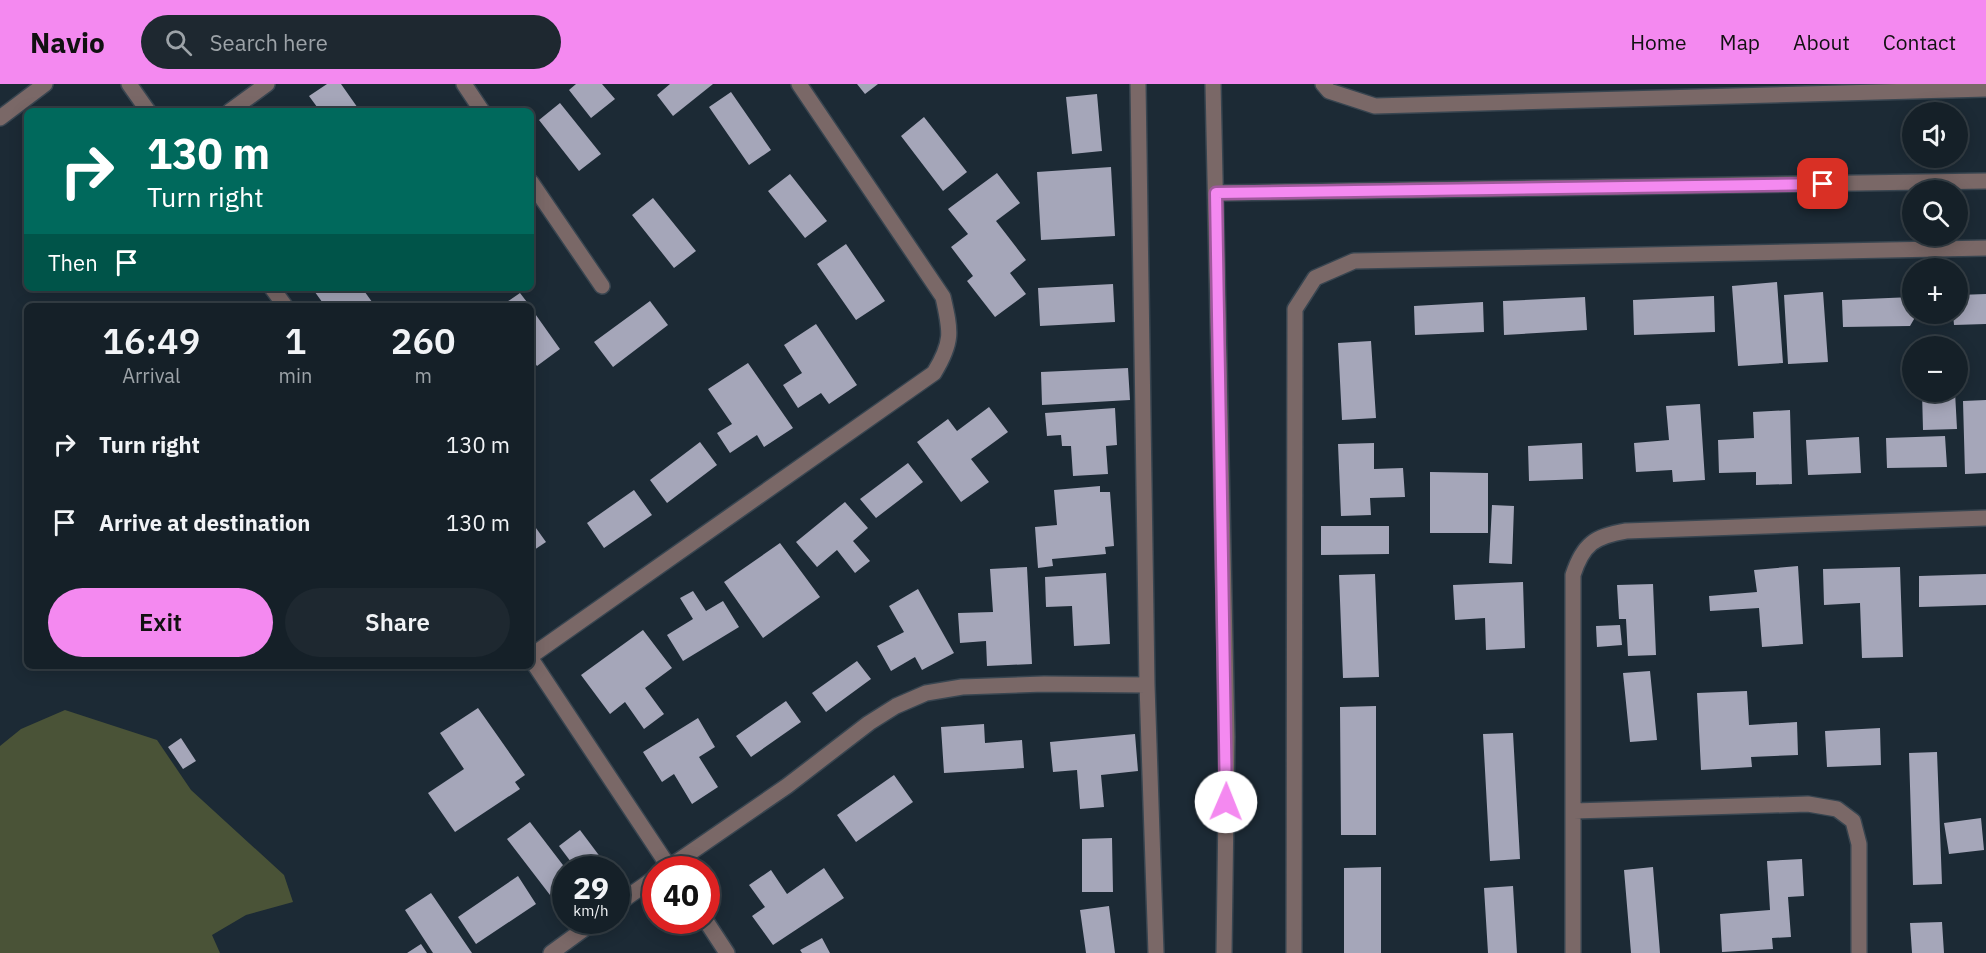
<!DOCTYPE html>
<meta charset="utf-8">
<style>
body{margin:0;font-family:"IBM Plex Sans",sans-serif;background:#1e2830;color:#f1f3f6;height:100vh;display:flex;flex-direction:column;font-size:22px;white-space:nowrap}
*{box-sizing:border-box;margin:0}
p{font-size:20px;color:#9da3a8}
.icon{flex:none;width:33px;height:33px;fill:none;stroke:currentColor;stroke-width:2;stroke-linecap:round;stroke-linejoin:round}
.map{position:relative;flex:1;overflow:hidden}
.side{position:absolute;left:24px;top:219px;width:510px;height:366px;display:flex;flex-direction:column;background:#152028;border-radius:9px;box-shadow:0 3px 15px #0003,0 0 0 2px #343e45}
.side>*{flex:none}
.hud{position:absolute;left:24px;top:24px;width:510px;height:183px;border-radius:9px;box-shadow:0 3px 15px #0003,0 0 0 2px #343e45;background:#00695c;color:#fff;overflow:hidden}
.tools{position:absolute;left:1902px;top:18px;display:grid;gap:12px}
.tools a{display:grid;place-items:center;width:66px;height:66px;border-radius:50%;background:#152028;box-shadow:0 3px 15px #0003,0 0 0 2px #343e45;font-size:30px}
.speed{position:absolute;left:552px;top:772px;display:flex;gap:12px;font-size:30px;font-weight:700;text-align:center}
.speed>*{display:grid;place-content:center;width:78px;height:78px;border-radius:50%;background:#152028;box-shadow:0 3px 15px #0003,0 0 0 2px #343e45;line-height:1}
.speed small{font-size:15px;font-weight:400}
.speed .limit{border:9px solid #d22;background:#fff;color:#111}
.pin{position:absolute;display:grid;place-items:center;width:51px;height:51px;color:#fff;margin:-26px;border-radius:12px;box-shadow:0 3px 9px #0006}
.me{position:absolute;width:66px;margin:-33px;rotate:1deg;stroke-linejoin:round;filter:drop-shadow(0 0 4px #0008)}
.turn{display:flex;align-items:center;gap:21px;height:126px;padding:0 24px;font-size:27px}
.turn .icon{width:78px;height:78px;stroke-width:2.5}
.turn b{display:block;font-size:42px;line-height:51px}
.then{display:flex;align-items:center;height:57px;padding:0 24px;background:#0003;gap:12px;font-size:22px}
.eta{display:flex;justify-content:space-evenly;align-items:center;height:102px;text-align:center}
.eta b{font-size:36px;font-weight:600;line-height:42px}
.primary-button{display:flex;gap:12px;margin-top:auto;padding:12px 24px}
.primary-button a{flex:1;height:69px;border-radius:36px;background:#f489f0;color:#111;font-size:24px;font-weight:600;line-height:69px;text-align:center}
.primary-button a+a{background:#1e2830;color:#f1f3f6}
ul{padding:0;list-style:none}
li{display:flex;align-items:center;gap:18px;height:78px;padding:0 24px}
li div{flex:1}
li b{display:block;font-size:22px}
li em{font-style:normal}
header{display:flex;align-items:center;gap:36px;box-sizing:border-box;height:84px;padding:0 30px;background:#f489f0;color:#111}
header strong{font-size:28px}
nav{display:flex;gap:33px;margin-inline-start:auto;font-size:21px}
.search{width:420px;height:54px;background:#1e2830;display:flex;align-items:center;gap:15px;box-sizing:border-box;padding:0 21px;border-radius:33px;color:#9da3a8;font-size:22px}
.map>svg:first-child{display:block}
.green{fill:#4a5337}
.building{fill:#a5a6b9}
.lines{fill:none;stroke-linecap:round;stroke-linejoin:round}
.minor-casing{stroke:#384550;stroke-width:18}
.minor{stroke:#7a6867;stroke-width:15}
.route-casing{stroke:#9f599c;stroke-width:15}
.route{stroke:#f489f0;stroke-width:10}
</style>
<header>
<strong>Navio</strong>
<div class="search"><svg class="icon" aria-label="search" viewBox="0 0 24 24"><circle cx="10" cy="10" r="6"/><path d="M15 15l6 6"/></svg>Search here</div>
<nav><a>Home</a><a>Map</a><a>About</a><a>Contact</a></nav>
</header>
<div class="map">
<svg width="1986" height="869" viewBox="0 0 1986 869">
<rect width="100%" height="100%" fill="#1c2a35"/>
<!-- green -->
<path class="green" d="M65 626 157 656 191 706 284 791 293 818 246 831 212 851 220 869H0V662L21 645Z"/>
<!-- building -->
<path class="building" d="M327 0H341L360 27H320L309 12Z
M576 0H602L615 15 591 34 569 6Z
M670 0H713L673 32 657 11Z
M857 0H878L865 10Z
M731 8 771 66 749 81 709 23Z
M1097 10 1102 67 1072 70 1066 13Z
M560 19 601 70 579 87 539 36Z
M924 33 967 88 943 107 901 52Z
M1111 83 1115 152 1041 156 1037 88Z
M997 89 1020 119 996 137 1026 176 1010 189 1026 210 995 233 967 197 973 192 951 163 968 150 948 125Z
M790 90 827 137 805 154 768 107Z
M653 114 696 167 674 184 632 131Z
M846 160 885 217 856 236 817 180Z
M1777 198 1783 279 1738 282 1732 202Z
M1113 200 1115 238 1040 242 1038 204Z
M312 204H362L375 222H325Z
M1823 208 1828 278 1788 280 1784 211Z
M520 209 530 222H501Z
M1986 210V240L1954 241 1953 230H1958V211Z
M1714 212 1715 248 1634 251 1633 216Z
M1585 213 1587 246 1504 251 1503 217Z
M1912 213V230H1917L1910 242 1843 243 1842 216Z
M650 217 668 241 613 283 594 258Z
M1483 218 1484 248 1415 251 1414 222Z
M531 224 560 265 537 282 531 274Z
M816 240 857 301 829 320 821 309 798 324 783 301 802 289 784 261Z
M1371 257 1376 334 1342 336 1338 259Z
M748 279 793 344 764 363 757 351 730 369 717 349 732 340 708 305Z
M1128 284 1130 316 1042 321 1041 288Z
M1922 308H1955L1957 345 1923 346Z
M1986 316V389L1965 390 1963 317Z
M1700 320 1705 396 1673 398 1672 386 1636 388 1634 359 1669 356 1666 322Z
M989 323 1008 348 971 375 989 398 961 418 917 358 948 335 957 347Z
M1115 324 1117 361 1106 362 1108 390 1073 392 1071 362H1062L1061 351 1047 352 1045 329Z
M1790 326 1792 400 1756 401V388L1719 389 1718 356 1754 354 1753 328Z
M1945 352 1947 383 1887 384 1886 354Z
M1859 353 1861 389 1808 391 1806 356Z
M700 358 717 381 667 419 650 396Z
M1374 359V385L1403 384 1405 413 1370 414 1371 431 1341 432 1338 360Z
M1582 359 1583 395 1529 397 1528 362Z
M908 379 923 398 876 434 860 415Z
M1430 388 1488 389V449H1430Z
M1100 402V408H1110L1114 462 1105 463 1106 470 1052 475 1053 482 1038 484 1035 443 1057 441 1054 406Z
M634 406 652 431 604 464 587 439Z
M845 418 868 444 853 457 870 477 855 489 837 466 817 483 796 458Z
M1492 421 1514 422 1512 480 1489 479Z
M531 437 546 458 531 468Z
M1321 442H1389V470L1321 471Z
M780 459 820 513 763 554 724 498Z
M1798 482 1803 560 1762 563 1759 524 1710 527 1709 512 1757 508 1754 486Z
M1027 483 1032 580 987 582 986 557 960 559 958 529 993 528 990 485Z
M1900 483 1903 573 1862 574 1860 519 1824 521 1823 485Z
M1106 489 1110 560 1074 562 1072 522 1046 523 1045 493Z
M1375 490 1379 593 1343 594 1339 491Z
M1986 490V521L1919 523V492Z
M1523 498 1525 564 1486 566 1485 534 1455 536 1453 501Z
M1653 500 1656 571 1628 572 1626 535H1619L1617 501Z
M918 505 954 569 922 586 915 573 891 587 877 562 904 548 889 522Z
M693 507 706 527 723 517 739 543 683 577 667 551 693 535 680 514Z
M1620 541 1622 561 1597 563 1596 542Z
M643 546 672 584 645 604 664 630 644 645 625 618 610 630 581 591Z
M857 577 871 595 826 628 812 609Z
M1650 587 1657 656 1630 658 1623 589Z
M1747 607 1749 641 1797 638 1798 671 1751 673 1752 683 1701 686 1697 609Z
M786 617 801 638 751 673 736 652Z
M1376 622V751H1341L1340 623Z
M478 624 525 691 515 698 520 705 455 748 428 709 464 685 440 649Z
M698 634 715 663 699 673 718 703 692 720 674 690 662 698 643 668Z
M984 640 985 659 1022 656 1024 684 944 689 941 643Z
M1880 644 1881 681 1827 683 1825 647Z
M1513 649 1520 775 1490 777 1483 650Z
M1135 650 1138 687 1101 691 1104 723 1080 725 1077 686 1053 688 1050 658Z
M181 654 196 677 183 685 168 663Z
M1937 668 1942 800 1913 801 1909 669Z
M894 691 913 718 856 758 837 731Z
M1981 734 1984 766 1949 770 1944 739Z
M530 738 566 785V799L550 811 507 755Z
M580 746 601 774 584 786H577L559 762Z
M1112 754 1113 808H1082V755Z
M1802 775 1804 812 1788 813 1791 853 1772 854 1773 865 1722 868 1720 830 1770 826 1767 777Z
M1381 783V869H1344V784Z
M1653 783 1660 869H1631L1624 786Z
M824 784 844 814 773 861 752 832 765 823 749 801 771 786 787 810Z
M518 792 536 820 476 860 458 833Z
M1513 802 1517 869H1488L1484 804Z
M431 809 472 869H433L405 826Z
M1109 822 1115 869H1086L1080 826Z
M1942 838 1944 869H1912L1910 839Z
M822 854 830 869H802L800 866Z
M421 860 427 869H407Z"/>
<g class="lines">
<defs>
<path id="minor" d="M129 0 148 27
M464 0 482 27
M1138 0 1147 601 1156 869
M1213 0 1227 653 1224 869
M1323 0 1329 7 1375 22 1986 5
M230 27 267 0
M0 34 45 0
M531 98 602 202
M1216 109 1986 97
M272 204 285 222
M531 572 934 289C953 258 951 248 943 213L799 0
M531 575 671 786
M1574 727 1808 720 1837 725 1853 737 1859 760V869
M665 786 787 702 869 639 896 622 926 609 962 603 1044 600 1147 601
M616 821 656 793
M706 837 727 869
M551 869 595 837
M1294 869 1295 225 1315 194 1354 177 1986 164
M1573 869V491C1583 460 1595 452 1626 447L1986 434"/>
</defs>
<!-- minor casing -->
<use href="#minor" class="minor-casing"/>
<!-- minor -->
<use href="#minor" class="minor"/>
</g>
<g class="lines">
<defs>
<path id="route" d="M1226 718 1216 109 1823 100"/>
</defs>
<!-- route casing -->
<use href="#route" class="route-casing"/>
<!-- route -->
<use href="#route" class="route"/>
</g>
</svg>
<div class="tools">
<a><svg class="icon" aria-label="sound" viewBox="0 0 24 24"><path d="M4 9h4l5-4v14l-5-4H4zM17 9q2 3 0 6"/></svg></a>
<a><svg class="icon" aria-label="search" viewBox="0 0 24 24"><circle cx="10" cy="10" r="6"/><path d="M15 15l6 6"/></svg></a>
<a>+</a>
<a>−</a>
</div>
<div class="speed"><div>29<small>km/h</small></div><div class="limit">40</div></div>
<div class="pin" style="left:1823px;top:100px;background:#d93025"><svg class="icon" aria-label="arrive" viewBox="0 0 24 24"><path d="M6 21V4h12l-3 4 3 4H6"/></svg></div>
<svg class="me" style="left:1226px;top:718px" viewBox="-20 -20 40 40"><circle r="19" fill="#fff"/><path d="M0-13L10 11 0 6-10 11z" fill="#f489f0"/></svg>
<div class="hud">
<div class="turn"><svg class="icon" aria-label="right" viewBox="0 0 24 24"><path d="M7 20v-9h11M14 6l5 5-5 5"/></svg><div><b>130 m</b>Turn right</div></div>
<div class="then">Then<svg class="icon" aria-label="arrive" viewBox="0 0 24 24"><path d="M6 21V4h12l-3 4 3 4H6"/></svg></div>
</div>
<section class="side">
<div class="eta">
<div><b>16:49</b><p>Arrival</p></div>
<div><b>1</b><p>min</p></div>
<div><b>260</b><p>m</p></div>
</div>
<ul>
<li><svg class="icon" aria-label="right" viewBox="0 0 24 24"><path d="M7 20v-9h11M14 6l5 5-5 5"/></svg><div><b>Turn right</b></div><em>130 m</em></li>
<li><svg class="icon" aria-label="arrive" viewBox="0 0 24 24"><path d="M6 21V4h12l-3 4 3 4H6"/></svg><div><b>Arrive at destination</b></div><em>130 m</em></li>
</ul>
<div class="primary-button"><a>Exit</a><a>Share</a></div>
</section>
</div>
